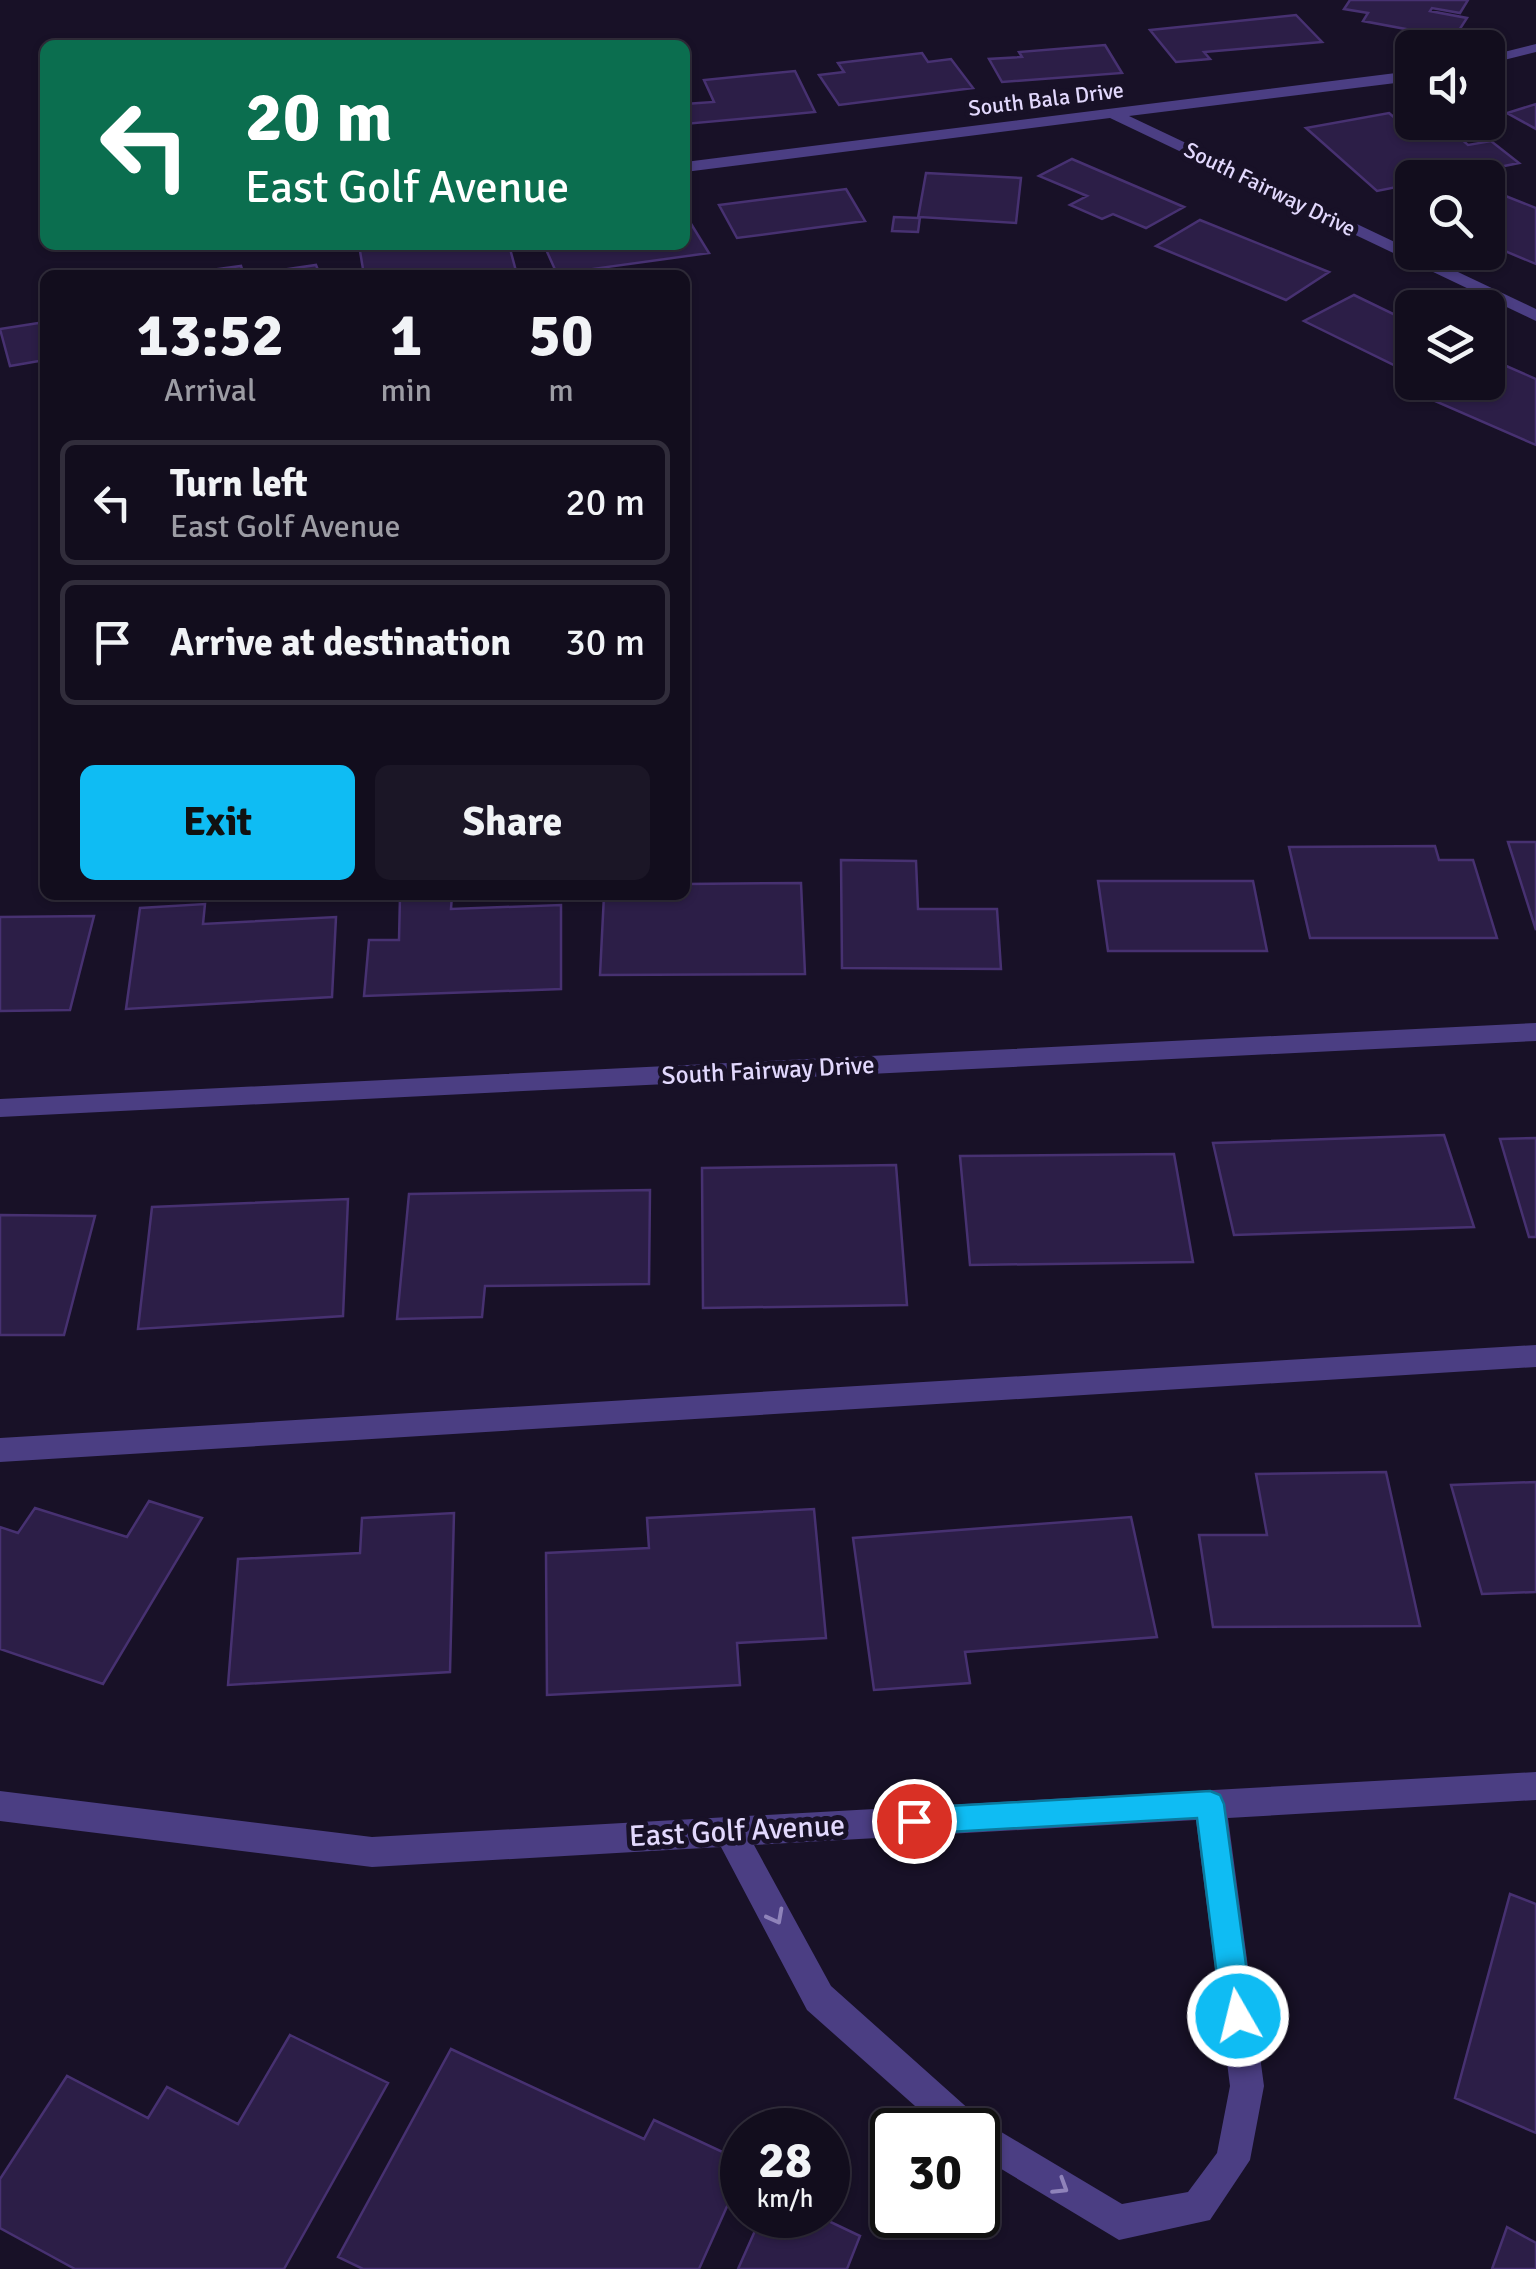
<!DOCTYPE html>
<style>
body{margin:0;font-family:Signika,sans-serif;background:#1b1626;color:#f1f3f6;height:100vh;display:flex;flex-direction:column;font-size:38px;white-space:nowrap}
*{box-sizing:border-box;margin:0}
p{font-size:32px;color:#9c9ca4}
.icon{flex:none;width:55px;height:55px;fill:none;stroke:currentColor;stroke-width:2;stroke-linecap:round;stroke-linejoin:round}
.map{position:relative;flex:1;overflow:hidden}
.panel{position:absolute;left:40px;top:270px;width:650px;height:630px;display:flex;flex-direction:column;background:#120d1d;border-radius:15px;box-shadow:0 2px 8px #0004,0 0 0 2px #312d3b}
.panel>*{flex:none}
.hud{position:absolute;left:40px;top:40px;width:650px;height:210px;border-radius:15px;box-shadow:0 2px 8px #0004,0 0 0 2px #312d3b;background:#0b6e4f;color:#fff;overflow:hidden}
.tools{position:absolute;left:1395px;top:30px;display:grid;gap:20px}
.tools a{display:grid;place-items:center;width:110px;height:110px;border-radius:15px;background:#120d1d;box-shadow:0 2px 8px #0004,0 0 0 2px #312d3b;font-size:50px}
.speed{position:absolute;left:720px;top:2108px;display:flex;gap:20px;font-size:50px;font-weight:700;text-align:center}
.speed>*{display:grid;place-content:center;width:130px;height:130px;border-radius:50%;background:#120d1d;box-shadow:0 2px 8px #0004,0 0 0 2px #312d3b;line-height:1}
.speed small{font-size:25px;font-weight:400}
.speed .limit{border:5px solid #111;border-radius:15px;background:#fff;color:#111}
.pin{position:absolute;display:grid;place-items:center;width:85px;height:85px;color:#fff;margin:-42px;border:5px solid #fff;border-radius:50%;box-shadow:0 2px 10px #0007}
.me{position:absolute;width:110px;margin:-55px;rotate:352deg;stroke-linejoin:round;filter:drop-shadow(0 0 8px #0008)}
.turn{display:flex;align-items:center;gap:35px;height:210px;padding:0 40px;font-size:45px}
.turn .icon{width:130px;height:130px;stroke-width:2.5}
.turn b{display:block;font-size:70px;line-height:85px}
.eta{display:flex;justify-content:space-evenly;align-items:center;height:170px;text-align:center}
.eta b{font-size:60px;font-weight:800;line-height:70px}
.cta{display:flex;gap:20px;margin-top:auto;padding:20px 40px}
.cta a{flex:1;height:115px;border-radius:15px;background:#0fbcf3;color:#111;font-size:40px;font-weight:800;line-height:115px;text-align:center}
.cta a+a{background:#1b1626;color:#f1f3f6}
ul{padding:0;list-style:none}
li{display:flex;align-items:center;gap:30px;height:125px;margin:0 20px 15px;padding:0 20px;border:5px solid #312d3b;border-radius:15px}
li div{flex:1}
li b{display:block;font-size:38px}
li em{font-style:normal}
.map>svg:first-child{display:block}
.building{fill:#2c1e47;stroke:#473171;stroke-width:2.5}
.lines{fill:none;stroke-linecap:round;stroke-linejoin:round}
.service{fill:#4b3e83;fill-rule:evenodd}
.minor{fill:#4b3e83;fill-rule:evenodd}
.oneway{stroke:#8f83ba}
.route{fill:#0fbcf3;stroke:#0a7a9e;stroke-width:2.5}
.labels{text-anchor:middle;dominant-baseline:central;stroke-width:10;stroke-linejoin:round;paint-order:stroke}
.far-street-label{font-size:22px;fill:#e2d8fd;stroke:#181127}
.street-label{font-size:25px;fill:#e2d8fd;stroke:#181127}
.near-street-label{font-size:30px;fill:#e2d8fd;stroke:#181127}
</style>
<div class="map">
<svg width="1536" height="2269" viewBox="0 0 1536 2269">
<rect width="100%" height="100%" fill="#181127"/>
<!-- building -->
<path class="building" d="M1350 0H1468L1460 13 1432 8 1430 11 1467 18 1454 38 1363 21 1368 13 1344 9Z
M1296 15 1322 42 1204 52 1210 59 1176 62 1150 30Z
M1105 45 1122 73 1002 82 989 59 1022 57 1019 52Z
M922 53 928 62 951 59 973 88 839 105 819 75 844 72 838 63Z
M795 71 815 112 685 124V104L714 102 704 80Z
M1536 104V129L1507 113Z
M1389 113 1417 137 1451 130 1468 145 1491 141 1519 163 1445 178H1412V184L1377 191 1306 128Z
M1072 159 1184 207 1146 228 1113 214 1102 219 1070 205 1087 196 1039 176Z
M926 173 1021 178 1016 223 920 217 918 232 892 231 894 217 918 218Z
M846 189 865 221 737 238 719 205Z
M1488 189 1536 208V264L1488 244Z
M685 214 709 253 557 274 544 245H685Z
M1200 220 1329 272 1286 300 1156 246Z
M359 245H509L516 271 495 275H364Z
M316 265 320 275H248Z
M241 266 244 275 182 274Z
M1354 295 1412 323V361L1400 368 1304 321Z
M45 322V360L10 366 0 329Z
M1488 358 1536 379V445L1428 398 1450 382H1488Z
M1508 842H1536V930Z
M1435 846 1439 860H1473L1497 938H1310L1289 847Z
M841 860 916 861 918 909H997L1001 969 842 968Z
M1098 881H1253L1267 951H1108Z
M801 883 805 974 600 975 604 895H685V884Z
M452 895 451 909 561 905V989L364 996 369 940H399L400 896Z
M205 904 203 924 336 917 332 997 126 1009 140 908Z
M94 916 70 1010 0 1011V917Z
M1444 1135 1474 1227 1234 1235 1213 1143Z
M1536 1138V1237H1529L1500 1139Z
M1174 1154 1193 1262 970 1265 960 1156Z
M896 1165 907 1305 703 1308 702 1168Z
M650 1190 649 1284 485 1286 482 1317 397 1319 409 1194Z
M348 1199 343 1316 138 1329 152 1207Z
M0 1215 95 1216 64 1335H0Z
M1386 1472 1420 1626 1213 1627 1199 1535H1267L1256 1474Z
M1536 1482V1592L1482 1594 1451 1485Z
M149 1501 202 1518 103 1684 0 1649V1527L18 1533 35 1508 127 1537Z
M814 1509 826 1638 737 1643 740 1685 547 1695 546 1553 649 1548 647 1518Z
M454 1513 450 1672 228 1685 238 1559 360 1553 362 1518Z
M1131 1517 1157 1637 965 1652 970 1683 874 1690 853 1538Z
M1510 1894 1536 1904V2133L1455 2098Z
M290 2035 388 2083 284 2269H75L0 2228V2179L67 2076 148 2118 167 2087 238 2124Z
M451 2049 644 2139 654 2120 742 2161V2173L699 2269H363L338 2257Z
M762 2215H816L860 2236 847 2269H738Z
M1507 2227 1536 2243V2269H1492Z"/>
<g class="lines">
<!-- service -->
<path class="service" d="M1536 1345V1367L0 1462V1438Z"/>
<!-- minor -->
<path class="minor" d="M1536 44V52L1488 64V56Z
M1412 71V81L1129 116 1536 309V321L1110 118 685 172V162Z
M47 245H67L59 250Z
M1536 1023V1041L0 1117V1099Z
M1536 1772V1800L1228 1818 1264 2086 1250 2160 1210 2220 1119 2240 978 2155V2130H942L807 2010 721 1847 372 1867 0 1821V1791L372 1837ZM1196 1820 1230 2086 1217 2153 1188 2192 1122 2204 981 2120 831 1986 754 1845Z"/>
</g>
<!-- one-way arrows -->
<defs><path id="oneway-chevron" d="M-2-3.5L2.5 0L-2 3.5" fill="none" stroke-width="1.6" stroke-linecap="round" stroke-linejoin="round" transform="scale(2.5)"/></defs>
<g class="oneway">
<use href="#oneway-chevron" transform="translate(776 1917) rotate(62)"/>
<use href="#oneway-chevron" transform="translate(1061 2187) rotate(32)"/>
</g>
<!-- route -->
<path class="route" d="M1210 1791 1220 1795 1224 1804 1253 2016 1248 2026 1238 2031 1227 2026 1222 2016 1197 1818 914 1834 904 1830 900 1821 904 1812 914 1808Z"/>
<g class="labels">
<!-- far-street labels -->
<g class="far-street-label">
<text transform="translate(1046 99) rotate(-7)">South Bala Drive</text>
<text transform="translate(1270 189) rotate(26)">South Fairway Drive</text>
</g>
<!-- street labels -->
<g class="street-label">
<text transform="translate(768 1070) rotate(-3)">South Fairway Drive</text>
</g>
<!-- near-street labels -->
<g class="near-street-label">
<text transform="translate(737 1831) rotate(-3)">East Golf Avenue</text>
</g>
</g>
</svg>
<div class="tools">
<a><svg class="icon" aria-label="sound" viewBox="0 0 24 24"><path d="M4 9h4l5-4v14l-5-4H4zM17 9q2 3 0 6"/></svg></a>
<a><svg class="icon" aria-label="search" viewBox="0 0 24 24"><circle cx="10" cy="10" r="6"/><path d="M15 15l6 6"/></svg></a>
<a><svg class="icon" aria-label="layers" viewBox="0 0 24 24"><path d="M12 4l9 5-9 5-9-5zM3 14l9 5 9-5"/></svg></a>
</div>
<div class="speed"><div>28<small>km/h</small></div><div class="limit">30</div></div>
<div class="pin" style="left:914px;top:1821px;background:#d93025"><svg class="icon" aria-label="arrive" viewBox="0 0 24 24"><path d="M6 21V4h12l-3 4 3 4H6"/></svg></div>
<svg class="me" style="left:1238px;top:2016px" viewBox="-20 -20 40 40"><circle r="17" fill="#0fbcf3" stroke="#fff" stroke-width="3"/><path d="M0-11L8 9 0 5-8 9z" fill="#fff"/></svg>
<div class="hud">
<div class="turn"><svg class="icon" aria-label="left" viewBox="0 0 24 24"><path d="M17 20v-9H6M10 6l-5 5 5 5"/></svg><div><b>20 m</b>East Golf Avenue</div></div>
</div>
<section class="panel">
<div class="eta">
<div><b>13:52</b><p>Arrival</p></div>
<div><b>1</b><p>min</p></div>
<div><b>50</b><p>m</p></div>
</div>
<ul>
<li><svg class="icon" aria-label="left" viewBox="0 0 24 24"><path d="M17 20v-9H6M10 6l-5 5 5 5"/></svg><div><b>Turn left</b><p>East Golf Avenue</p></div><em>20 m</em></li>
<li><svg class="icon" aria-label="arrive" viewBox="0 0 24 24"><path d="M6 21V4h12l-3 4 3 4H6"/></svg><div><b>Arrive at destination</b></div><em>30 m</em></li>
</ul>
<div class="cta"><a>Exit</a><a>Share</a></div>
</section>
</div>
